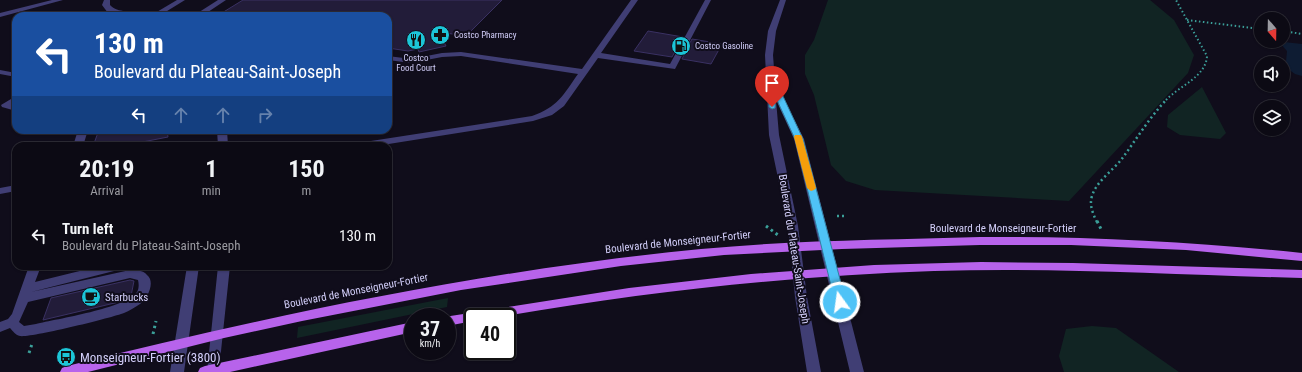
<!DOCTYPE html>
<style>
body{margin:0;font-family:"Roboto Condensed",sans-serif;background:#15131d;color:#f1f3f6;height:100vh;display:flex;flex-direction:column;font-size:15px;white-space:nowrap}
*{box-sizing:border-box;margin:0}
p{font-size:13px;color:#9a9aa0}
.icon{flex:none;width:22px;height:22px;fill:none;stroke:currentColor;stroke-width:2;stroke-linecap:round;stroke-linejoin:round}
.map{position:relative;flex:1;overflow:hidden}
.panel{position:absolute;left:12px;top:142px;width:380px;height:128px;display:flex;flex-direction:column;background:#0c0a14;border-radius:12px;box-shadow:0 1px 3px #0004,0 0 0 1px #2c2b34}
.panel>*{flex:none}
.guide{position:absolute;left:12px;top:12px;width:380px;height:122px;border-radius:12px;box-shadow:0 1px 3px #0004,0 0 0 1px #2c2b34;background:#1a4fa0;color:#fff;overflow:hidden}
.needle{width:26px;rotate:160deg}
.tools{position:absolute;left:1254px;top:12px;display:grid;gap:8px}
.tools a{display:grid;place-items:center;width:36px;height:36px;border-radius:50%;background:#0c0a14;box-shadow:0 1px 3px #0004,0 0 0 1px #2c2b34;font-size:20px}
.speed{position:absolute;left:404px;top:308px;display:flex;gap:8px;font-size:20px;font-weight:700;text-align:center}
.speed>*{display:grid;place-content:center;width:52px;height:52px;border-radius:50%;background:#0c0a14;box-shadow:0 1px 3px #0004,0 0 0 1px #2c2b34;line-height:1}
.speed small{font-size:10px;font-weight:400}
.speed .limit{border:2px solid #111;border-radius:6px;background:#fff;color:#111}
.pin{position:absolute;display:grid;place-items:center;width:34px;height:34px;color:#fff;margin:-41px -17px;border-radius:50% 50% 50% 0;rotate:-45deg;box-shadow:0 0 4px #0007}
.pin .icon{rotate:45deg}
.me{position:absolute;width:44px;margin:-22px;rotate:346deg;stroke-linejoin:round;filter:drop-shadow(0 0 3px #0008)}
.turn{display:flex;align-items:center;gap:14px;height:84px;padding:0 16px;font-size:18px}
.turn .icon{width:52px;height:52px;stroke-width:2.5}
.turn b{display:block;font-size:28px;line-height:34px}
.lanes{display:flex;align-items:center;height:38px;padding:0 16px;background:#0003;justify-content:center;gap:20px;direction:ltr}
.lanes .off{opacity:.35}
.eta{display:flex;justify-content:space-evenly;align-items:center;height:68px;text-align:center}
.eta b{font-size:24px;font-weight:700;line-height:28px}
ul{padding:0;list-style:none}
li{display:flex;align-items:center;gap:12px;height:52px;padding:0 16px}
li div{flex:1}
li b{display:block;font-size:15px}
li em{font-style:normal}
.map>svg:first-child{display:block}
.green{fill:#112423}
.water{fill:#0e1c33}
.building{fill:#221c39;stroke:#3a3163}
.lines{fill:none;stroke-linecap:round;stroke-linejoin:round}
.path-far2{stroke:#3b9f99;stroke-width:2;stroke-dasharray:1.5 2.5;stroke-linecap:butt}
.path-far1{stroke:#3b9f99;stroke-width:2.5;stroke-dasharray:2 3;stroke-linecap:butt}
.path{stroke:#3b9f99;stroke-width:3;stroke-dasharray:2.5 3.5;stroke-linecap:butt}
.minor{fill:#403e74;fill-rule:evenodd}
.major{fill:#b763eb;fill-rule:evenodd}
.route{fill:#4fc3f7;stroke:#337fa1}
.slow{fill:#f59e0b}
.labels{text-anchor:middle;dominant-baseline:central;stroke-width:4;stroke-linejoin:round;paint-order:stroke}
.far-poi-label{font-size:9px;fill:#d2cef9;stroke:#100d1b;text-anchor:start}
.street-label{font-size:11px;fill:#d2cef9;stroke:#100d1b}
.poi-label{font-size:11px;fill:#d2cef9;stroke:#100d1b;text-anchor:start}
.near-poi-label{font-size:13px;fill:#d2cef9;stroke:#100d1b;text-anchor:start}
</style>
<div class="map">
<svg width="1302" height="372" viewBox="0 0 1302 372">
<rect width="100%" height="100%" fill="#100d1b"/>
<!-- green -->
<path class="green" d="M828 0H1150L1174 20 1194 55 1188 73 1069 201 875 190 846 181 831 165 814 95 805 74V55L814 40Z
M1202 87 1226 133 1220 139 1180 135 1167 127 1168 115Z
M448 298 447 307 297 338 298 327Z
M1092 326 1116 328 1179 372H1064L1059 356 1066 329Z"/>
<!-- water -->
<path class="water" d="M1284 42 1302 44V76L1295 74 1284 66 1286 62 1287 51 1280 43Z"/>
<!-- building -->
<path class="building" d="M243 0H502L466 36 439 32 446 46 419 52 418 49 408 51 388 48V16H217Z
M648 31 683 37 672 57 634 51Z
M692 39 722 44 711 64 682 59Z
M99 130H167L168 137 122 146H93Z
M130 280 134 281 131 296 119 302 43 320 51 298Z"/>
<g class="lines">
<!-- path-far2 -->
<path class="path-far2" d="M1187 20 1261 29
M1283 31 1302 34
M1166 100C1179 86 1206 77 1207 56L1176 0"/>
<!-- path-far1 -->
<path class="path-far1" d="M837 216H846
M1097 222C1093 214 1089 205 1092 196 1096 182 1112 171 1121 160 1136 140 1149 118 1167 99"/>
<!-- path -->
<path class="path" d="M1097 221 1101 229
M766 226 778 235
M153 334 156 321
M29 353 32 344"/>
<!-- minor -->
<path class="minor" d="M52 0H63L0 17V13Z
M104 0H110V5C118 14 132 9 142 16H126L108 13 102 5Z
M177 0H185L159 16H150Z
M218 0H226L202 16H193Z
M631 0H638L601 53 670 64 705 0H711L675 69 598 58 564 106 552 115 533 121 376 146H353L358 143 532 116C558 107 563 95 578 74L461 56 442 57 411 63 388 60V56L411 59 442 53 461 52 582 69Z
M780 0H786L776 31 773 55 775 82 804 139 864 372H850L794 139 776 100 779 135 798 226 807 297 821 372H807L795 297 788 226 769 135 765 55 768 31Z
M0 70 16 73V77L0 74Z
M16 96V102L13 104 16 105V111L2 107 1 105Z
M78 130H88L83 146H73Z
M217 130H227L228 146H218Z
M16 185V191L0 194V188Z
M29 266H41L35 282 100 266H124L122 269 118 270 31 292 130 270C136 270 143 270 147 275 156 282 147 299 140 304 135 307 129 311 124 313 111 318 30 338 20 336 15 335 13 331 10 328L0 332V322L8 319 12 314ZM130 278 138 280C139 284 139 289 137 292 127 308 56 319 36 324L24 326 19 322 28 302Z
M187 266H199L184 372H170Z
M218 266H230L219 370V372H207Z"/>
<!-- major -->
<path class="major" d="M980 237C1088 236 1195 242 1302 253V261L1186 250 1071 245H980L842 249 724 255 621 266 461 290 302 321 224 338 88 372H60L62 368 67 366C276 314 487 270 701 249 794 240 887 240 980 237Z
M981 262 1073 263 1302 270V278C1179 275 1056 267 934 271 788 276 643 292 499 317H473V321L447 326V317H444L629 288 751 274 874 265Z
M413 322V332L230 372H198L200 368 205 366Z"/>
</g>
<!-- route -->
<path class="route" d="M768 77H771L775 79 803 139 846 302 844 305 840 306 836 305 835 302 795 139 776 98 775 108 772 109 769 107Z"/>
<!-- slow -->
<path class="slow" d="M795 135H801L802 137 816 188 814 190 811 191 807 188 794 137Z"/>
<!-- icons -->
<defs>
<symbol id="pharmacy-disc" viewBox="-11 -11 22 22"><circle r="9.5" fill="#1cc5d7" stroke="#100d1b"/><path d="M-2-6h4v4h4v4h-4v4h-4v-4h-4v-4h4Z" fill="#111"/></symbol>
<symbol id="restaurant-disc" viewBox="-11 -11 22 22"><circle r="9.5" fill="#1cc5d7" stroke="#100d1b"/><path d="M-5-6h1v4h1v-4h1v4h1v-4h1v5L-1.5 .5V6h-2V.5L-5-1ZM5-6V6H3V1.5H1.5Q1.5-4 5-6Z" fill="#111"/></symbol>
<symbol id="fuel-disc" viewBox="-11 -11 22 22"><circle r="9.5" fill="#1cc5d7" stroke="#100d1b"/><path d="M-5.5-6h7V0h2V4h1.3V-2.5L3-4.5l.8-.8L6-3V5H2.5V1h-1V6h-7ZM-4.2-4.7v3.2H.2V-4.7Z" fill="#111"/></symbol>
<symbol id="cafe-disc" viewBox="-11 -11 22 22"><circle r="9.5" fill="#1cc5d7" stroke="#100d1b"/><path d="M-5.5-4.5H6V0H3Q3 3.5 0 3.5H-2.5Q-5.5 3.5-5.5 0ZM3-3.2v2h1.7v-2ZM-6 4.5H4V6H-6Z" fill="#111"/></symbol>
<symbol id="bus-disc" viewBox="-11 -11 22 22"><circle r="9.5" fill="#1cc5d7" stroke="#100d1b"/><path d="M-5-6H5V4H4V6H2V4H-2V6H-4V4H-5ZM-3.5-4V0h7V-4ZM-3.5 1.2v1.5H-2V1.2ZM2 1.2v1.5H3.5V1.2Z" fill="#111"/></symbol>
</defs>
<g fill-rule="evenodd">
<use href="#pharmacy-disc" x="429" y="24" width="22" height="22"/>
<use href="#restaurant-disc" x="405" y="29" width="22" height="22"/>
<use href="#fuel-disc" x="670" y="35" width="22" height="22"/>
<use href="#cafe-disc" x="80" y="286" width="22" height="22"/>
<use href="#bus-disc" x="55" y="346" width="22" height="22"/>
</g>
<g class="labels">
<!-- far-poi labels -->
<g class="far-poi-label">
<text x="454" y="35">Costco Pharmacy</text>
<text x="695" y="46">Costco Gasoline</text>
<text x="416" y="58" text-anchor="middle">Costco<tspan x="416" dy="10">Food Court</tspan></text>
</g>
<!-- street labels -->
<g class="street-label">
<text x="1003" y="228">Boulevard de Monseigneur-Fortier</text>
<text transform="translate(678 242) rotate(-6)">Boulevard de Monseigneur-Fortier</text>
<text transform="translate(794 249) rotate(81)">Boulevard du Plateau-Saint-Joseph</text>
<text transform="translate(356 291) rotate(-11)">Boulevard de Monseigneur-Fortier</text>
</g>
<!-- poi labels -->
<g class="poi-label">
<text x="105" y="297">Starbucks</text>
</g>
<!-- near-poi labels -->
<g class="near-poi-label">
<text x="80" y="357">Monseigneur-Fortier (3800)</text>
</g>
</g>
</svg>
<div class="tools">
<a><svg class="needle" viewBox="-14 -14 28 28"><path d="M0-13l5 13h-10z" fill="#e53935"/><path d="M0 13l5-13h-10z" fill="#9a9aa0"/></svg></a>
<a><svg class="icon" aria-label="sound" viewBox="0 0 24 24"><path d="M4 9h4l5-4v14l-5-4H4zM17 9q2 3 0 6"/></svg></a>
<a><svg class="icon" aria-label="layers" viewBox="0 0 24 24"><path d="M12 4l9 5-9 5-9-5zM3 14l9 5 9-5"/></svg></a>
</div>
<div class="speed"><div>37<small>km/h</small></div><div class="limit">40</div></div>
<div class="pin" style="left:772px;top:107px;background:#d93025"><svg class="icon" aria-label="arrive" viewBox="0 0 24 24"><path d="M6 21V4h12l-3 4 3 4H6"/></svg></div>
<svg class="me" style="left:840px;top:302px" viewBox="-20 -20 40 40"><circle r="17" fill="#4fc3f7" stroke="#fff" stroke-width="3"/><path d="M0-11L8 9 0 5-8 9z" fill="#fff"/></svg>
<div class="guide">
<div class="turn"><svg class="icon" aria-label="left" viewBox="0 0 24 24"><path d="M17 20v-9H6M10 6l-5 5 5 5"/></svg><div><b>130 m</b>Boulevard du Plateau-Saint-Joseph</div></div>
<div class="lanes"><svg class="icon" aria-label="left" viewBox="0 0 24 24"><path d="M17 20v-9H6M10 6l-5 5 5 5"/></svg><svg class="icon off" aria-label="ahead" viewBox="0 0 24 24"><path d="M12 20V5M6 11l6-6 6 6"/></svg><svg class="icon off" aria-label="ahead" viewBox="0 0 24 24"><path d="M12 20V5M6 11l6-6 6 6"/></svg><svg class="icon off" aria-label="right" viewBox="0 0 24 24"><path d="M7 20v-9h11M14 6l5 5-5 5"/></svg></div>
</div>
<section class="panel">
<div class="eta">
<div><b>20:19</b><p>Arrival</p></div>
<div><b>1</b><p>min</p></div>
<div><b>150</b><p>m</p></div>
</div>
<ul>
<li><svg class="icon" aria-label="left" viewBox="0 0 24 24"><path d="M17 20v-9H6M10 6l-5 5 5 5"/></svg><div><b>Turn left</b><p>Boulevard du Plateau-Saint-Joseph</p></div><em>130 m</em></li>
</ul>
</section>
</div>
